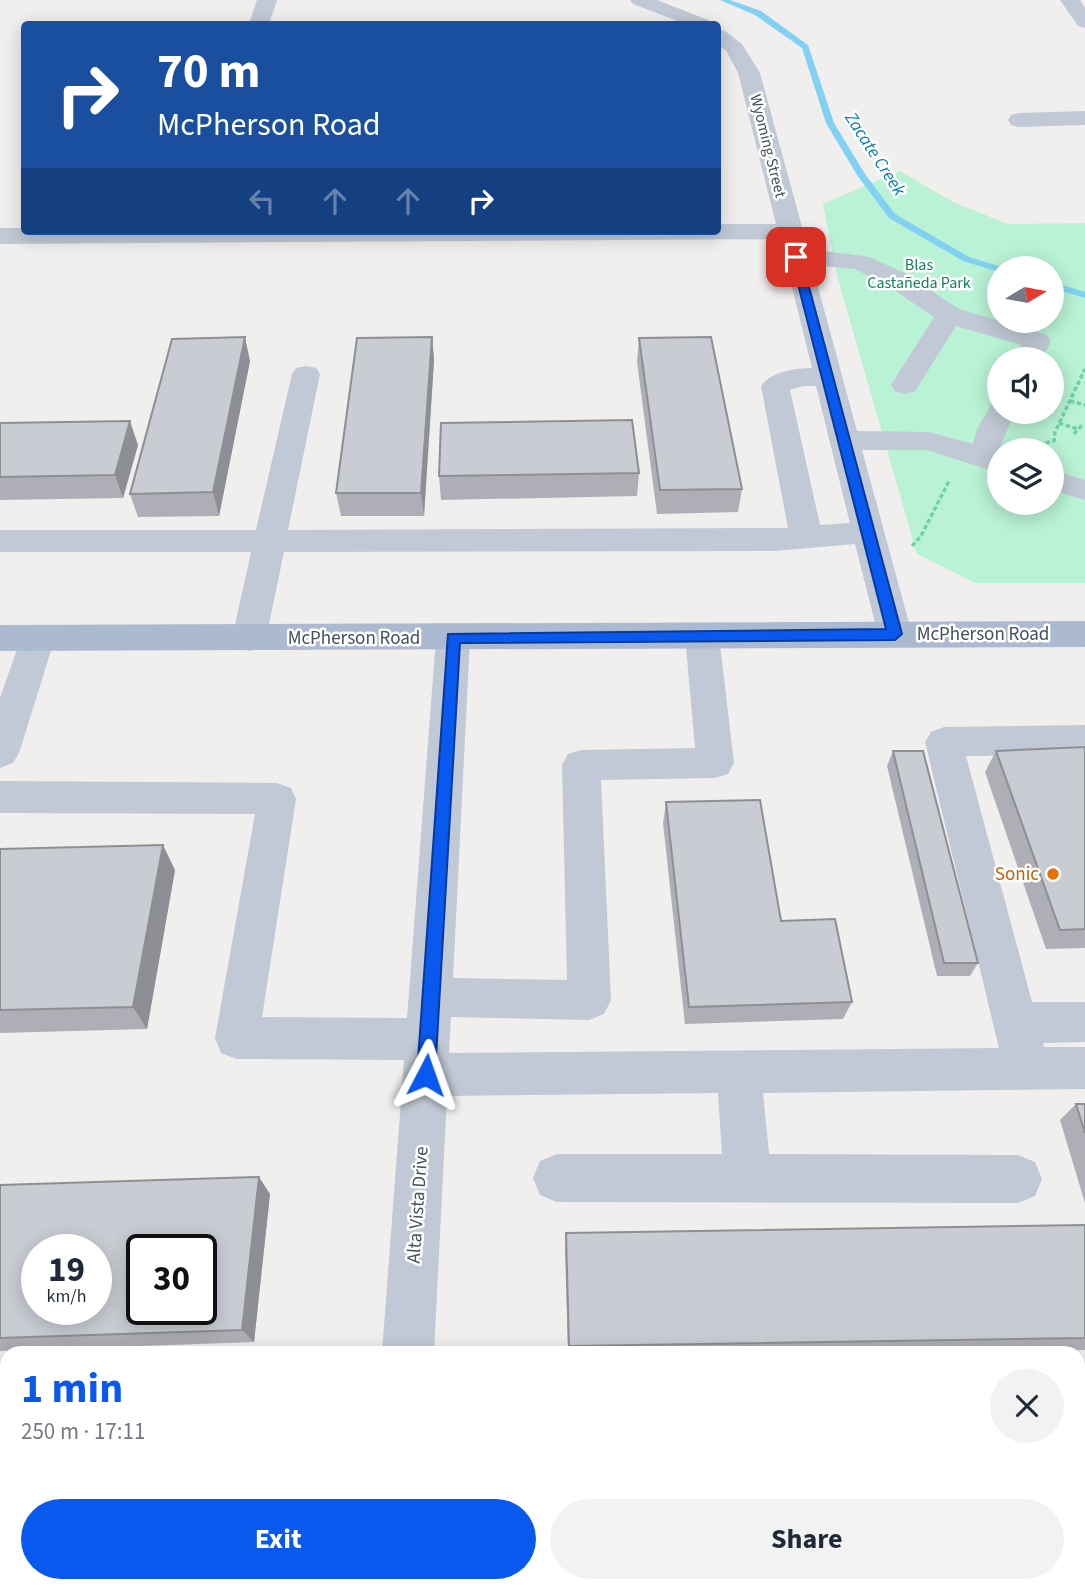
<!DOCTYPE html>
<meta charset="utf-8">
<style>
body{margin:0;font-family:"Source Sans 3",sans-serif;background:#f2f2f3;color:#1f2937;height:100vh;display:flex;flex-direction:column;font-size:26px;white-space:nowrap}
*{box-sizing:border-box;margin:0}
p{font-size:23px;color:#747a83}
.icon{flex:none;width:38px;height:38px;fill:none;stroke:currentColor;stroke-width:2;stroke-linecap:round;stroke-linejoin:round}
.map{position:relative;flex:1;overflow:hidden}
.sheet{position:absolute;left:0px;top:1346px;width:1085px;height:247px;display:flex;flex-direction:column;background:#fff;border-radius:21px 21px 0 0;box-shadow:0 4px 18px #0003}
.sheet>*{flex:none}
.hud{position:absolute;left:21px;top:21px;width:700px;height:214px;border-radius:7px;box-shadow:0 4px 18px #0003;background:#1a4fa0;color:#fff;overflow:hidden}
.needle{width:46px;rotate:80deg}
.fabs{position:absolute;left:987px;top:256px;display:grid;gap:14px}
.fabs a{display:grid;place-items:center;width:77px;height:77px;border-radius:50%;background:#fff;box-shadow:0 4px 18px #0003;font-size:35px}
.speed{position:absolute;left:21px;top:1234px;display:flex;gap:14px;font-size:35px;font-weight:700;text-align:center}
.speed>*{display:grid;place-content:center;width:91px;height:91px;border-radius:50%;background:#fff;box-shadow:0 4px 18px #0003;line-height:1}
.speed small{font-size:18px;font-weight:400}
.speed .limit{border:4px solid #111;border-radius:10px;background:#fff;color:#111}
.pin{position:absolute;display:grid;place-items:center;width:60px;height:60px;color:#fff;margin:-30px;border-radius:14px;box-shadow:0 4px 10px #0006}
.me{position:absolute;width:77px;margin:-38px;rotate:4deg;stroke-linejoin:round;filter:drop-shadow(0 0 5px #0008)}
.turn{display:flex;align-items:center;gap:24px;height:147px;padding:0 21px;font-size:32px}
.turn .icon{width:91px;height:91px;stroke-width:2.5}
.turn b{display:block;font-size:49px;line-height:60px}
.lanes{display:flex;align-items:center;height:66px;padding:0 21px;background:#0003;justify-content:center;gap:35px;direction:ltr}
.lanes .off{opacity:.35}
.round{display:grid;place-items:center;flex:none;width:74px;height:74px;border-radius:37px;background:#f2f2f3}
.summary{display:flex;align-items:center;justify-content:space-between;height:119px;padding:0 21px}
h1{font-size:42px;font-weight:700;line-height:52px;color:#0a59ef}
.button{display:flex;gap:14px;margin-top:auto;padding:14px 21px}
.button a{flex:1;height:80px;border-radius:42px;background:#0a59ef;color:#fff;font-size:28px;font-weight:700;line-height:80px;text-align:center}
.button a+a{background:#f2f2f3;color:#1f2937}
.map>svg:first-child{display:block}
.green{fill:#b9f2d4;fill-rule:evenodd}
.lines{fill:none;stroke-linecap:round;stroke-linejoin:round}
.stream{fill:#82d1f3;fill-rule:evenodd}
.path{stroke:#6ed3aa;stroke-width:3.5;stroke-dasharray:4.5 2.5;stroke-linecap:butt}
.minor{fill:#c0c9d5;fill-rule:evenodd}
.major{fill:#abbad0;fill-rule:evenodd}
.wall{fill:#aeafb6}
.shaded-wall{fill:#8d8f94}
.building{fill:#caccd4;stroke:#8d8f94;stroke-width:2;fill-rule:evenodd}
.route{fill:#0a59ef;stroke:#063a9b;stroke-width:2}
.food-dot{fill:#e8710a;stroke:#fff;stroke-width:2.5}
.labels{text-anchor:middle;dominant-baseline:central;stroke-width:5;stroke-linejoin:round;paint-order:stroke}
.far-street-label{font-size:16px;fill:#454f5d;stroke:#fff}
.far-park-label{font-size:16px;fill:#0f8555;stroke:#fff}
.far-water-label{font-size:18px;font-style:italic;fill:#017eb4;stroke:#fff}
.street-label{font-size:19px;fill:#454f5d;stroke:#fff}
.food-label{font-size:19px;fill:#c56008;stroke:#fff;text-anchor:end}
</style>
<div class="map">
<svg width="1085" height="1591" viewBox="0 0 1085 1591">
<rect width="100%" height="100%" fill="#f1eeee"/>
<!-- green -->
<path class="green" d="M900 171 953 202 1008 224 1085 223V583H975L917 554 837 276 823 204ZM999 268H1052V320H999ZM999 359H1052V411H999ZM999 450H1052V502H999Z"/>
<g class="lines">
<!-- stream -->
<path class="stream" d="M720 0H730L761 11 808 45 834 123 865 174 895 214 969 257 1002 267 999 268V272L963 261 889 218 857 175 826 123 802 48 755 15Z
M1052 282 1085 292V298L1052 288Z"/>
<!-- path -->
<path class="path" d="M1070 401 1085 405
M1059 423 1078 429
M1074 434 1083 424
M1025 447 1054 441 1055 432 1085 369
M912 546 921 536 949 481"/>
<!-- minor -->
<path class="minor" d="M257 0H277L269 24H249Z
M630 0H657L708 20 711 24H685L633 4Z
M1060 0H1080L1085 8V28L1078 26Z
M718 29 725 31 742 44 760 73 808 249 870 257 906 274 959 309 1047 335 1051 341 1042 359H1014L1021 345 956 326 915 391 905 394 895 391 891 385 934 317 888 286 855 269 812 265 857 431 929 432 973 444 977 429 991 405 999 402V411H1015L999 450V473L927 450H862L912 634 907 643 895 647 883 643 878 634 855 544 774 551 284 552 266 638 261 647 249 651 237 647 232 638 251 552H0V530H256L292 374 296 368 306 366 316 368 320 374 288 530 788 528 761 386C770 372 796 368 812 368L780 239 0 244V228H24V231H718V224H776L738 73 727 52 718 44ZM803 386H816L850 523 820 525 790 390Z
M1085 111V125L1019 127 1011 125 1008 120 1011 115 1019 113Z
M1052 470 1085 480V500L1052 490Z
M702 623 714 627 719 636 734 763 728 774 715 778 601 780 611 1000 604 1014 589 1020 451 1017 449 1053 999 1048 925 742 931 732 944 727 1085 725V755L966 756 1032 1002H1085V1042L1043 1043 1044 1047H1085V1089L763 1093 769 1154 1018 1155 1035 1162 1042 1179 1035 1196 1018 1203 557 1202 540 1195 533 1178 540 1161 557 1154H722L718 1093 447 1096 434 1353H382L404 1060 237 1059 221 1053 215 1038 255 814 0 813V781L277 783 291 788 296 799 262 1017 407 1018 436 638 441 629 453 625 465 629 470 638 453 978 567 980 562 765 568 754 581 750 695 748 685 636 690 627Z
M38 625 50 629 55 638 19 753 13 763 0 768V698L21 638 26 629Z
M365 1586H423L422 1591H364Z"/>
<!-- major -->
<path class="major" d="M1085 621V647L0 651V625Z"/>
</g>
<!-- wall -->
<path class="wall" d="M432 337 434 360 424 516H341L336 493Z
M639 338 742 489 738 512 657 514 637 362Z
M250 361 219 516 138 517 130 494Z
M0 423 138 445 123 498 0 500Z
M639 473 637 496 441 500 439 476Z
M1085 747V948L1046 949 985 772 996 751Z
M893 751 978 963 970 976H937L887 766Z
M666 802 781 921 852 1002 843 1019 685 1024 663 823Z
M0 849 175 870 147 1029 0 1033Z
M1076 1104H1085V1203L1060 1120Z
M0 1185 270 1194 254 1342 0 1351Z
M1085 1225V1350L898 1353H568L565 1249 566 1233Z"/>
<!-- shaded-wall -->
<path class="shaded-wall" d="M245 337 250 361 219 516 213 492Z
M432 337 434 360 424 516 421 493Z
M130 421 138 445 123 498 115 475Z
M163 845 175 870 147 1029 133 1007Z
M259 1177 270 1194 254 1342 242 1330Z"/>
<!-- building -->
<path class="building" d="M245 337 213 492 130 494 172 339Z
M432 337 421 493H336L357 338Z
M711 337 742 489 660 490 639 338Z
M632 420 639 473 439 476 441 423Z
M130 421 115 475 0 477V423Z
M1085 747V929L1060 930 996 751Z
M893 751H923L978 963H944Z
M760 800 781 921 835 919 852 1002 689 1007 666 802Z
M163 845 133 1007 0 1010V849Z
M1076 1104H1085V1133Z
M259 1177 242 1330 0 1338V1185ZM37 1250H96V1309H37ZM142 1250H201V1309H142Z
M1085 1225V1338L569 1346 566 1233Z"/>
<!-- route -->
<path class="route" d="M796 253 801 257 902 634 895 640 460 643 435 1075 433 1082 426 1084 420 1082 417 1075 448 634 886 629 791 257Z"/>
<!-- markers -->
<circle class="food-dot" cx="1053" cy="874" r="7"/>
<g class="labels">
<!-- far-street labels -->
<g class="far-street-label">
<text transform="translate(768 146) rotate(76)">Wyoming Street</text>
</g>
<!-- far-park labels -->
<g class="far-park-label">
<text x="919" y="265">Blas<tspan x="919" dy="18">Castañeda Park</tspan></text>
</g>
<!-- far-water labels -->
<g class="far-water-label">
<text transform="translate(875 154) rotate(57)">Zacate Creek</text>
</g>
<!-- street labels -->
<g class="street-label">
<text x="983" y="634">McPherson Road</text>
<text x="354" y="638">McPherson Road</text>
<text transform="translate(418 1205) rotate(-86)">Alta Vista Drive</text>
</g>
<!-- food labels -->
<g class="food-label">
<text x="1039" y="874">Sonic</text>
</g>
</g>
</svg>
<div class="fabs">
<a><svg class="needle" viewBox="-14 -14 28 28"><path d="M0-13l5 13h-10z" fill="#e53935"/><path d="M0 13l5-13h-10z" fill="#747a83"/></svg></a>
<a><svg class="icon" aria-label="sound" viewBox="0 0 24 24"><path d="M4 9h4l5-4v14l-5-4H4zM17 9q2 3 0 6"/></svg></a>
<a><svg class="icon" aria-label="layers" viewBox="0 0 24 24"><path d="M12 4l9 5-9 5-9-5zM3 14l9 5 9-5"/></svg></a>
</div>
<div class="speed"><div>19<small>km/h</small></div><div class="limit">30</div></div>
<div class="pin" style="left:796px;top:257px;background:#d93025"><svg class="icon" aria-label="arrive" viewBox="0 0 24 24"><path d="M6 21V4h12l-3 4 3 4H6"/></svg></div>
<svg class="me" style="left:426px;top:1075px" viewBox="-20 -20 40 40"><path d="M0-17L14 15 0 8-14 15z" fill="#0a59ef" stroke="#fff" stroke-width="4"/></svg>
<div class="hud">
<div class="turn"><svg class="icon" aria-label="right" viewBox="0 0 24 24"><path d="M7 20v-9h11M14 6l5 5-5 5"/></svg><div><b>70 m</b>McPherson Road</div></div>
<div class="lanes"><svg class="icon off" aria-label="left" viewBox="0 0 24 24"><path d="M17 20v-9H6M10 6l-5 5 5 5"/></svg><svg class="icon off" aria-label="ahead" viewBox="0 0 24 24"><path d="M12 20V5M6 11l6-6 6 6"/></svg><svg class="icon off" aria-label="ahead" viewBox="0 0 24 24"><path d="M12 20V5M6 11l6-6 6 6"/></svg><svg class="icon" aria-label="right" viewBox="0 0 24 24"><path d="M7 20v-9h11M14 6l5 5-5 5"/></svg></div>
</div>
<section class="sheet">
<div class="summary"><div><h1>1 min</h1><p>250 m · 17:11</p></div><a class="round"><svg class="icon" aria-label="close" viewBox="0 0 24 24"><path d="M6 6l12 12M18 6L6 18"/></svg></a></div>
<div class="button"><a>Exit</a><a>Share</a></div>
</section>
</div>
